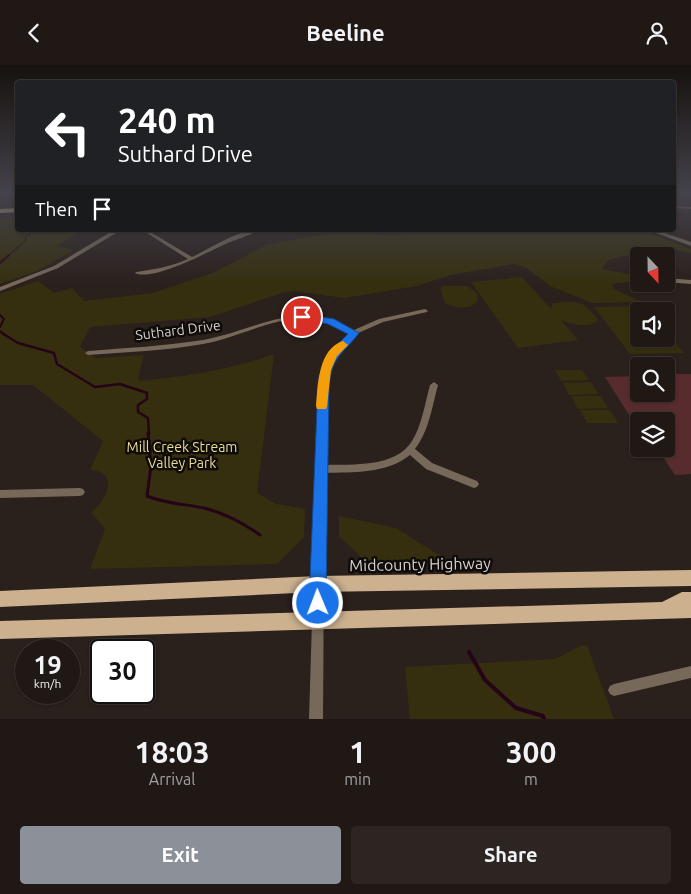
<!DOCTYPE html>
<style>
body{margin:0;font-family:Ubuntu,sans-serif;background:#2d2522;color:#f1f3f6;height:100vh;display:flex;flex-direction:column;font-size:19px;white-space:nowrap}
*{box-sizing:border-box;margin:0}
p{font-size:16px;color:#a2a0a0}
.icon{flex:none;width:28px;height:28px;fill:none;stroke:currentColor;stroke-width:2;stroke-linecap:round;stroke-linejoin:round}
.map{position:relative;height:654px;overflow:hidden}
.side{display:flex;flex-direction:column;background:#201815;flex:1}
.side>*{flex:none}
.guide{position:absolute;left:15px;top:15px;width:661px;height:152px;border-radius:5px;box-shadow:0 1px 4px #0004,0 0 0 1px #3d3734;background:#202124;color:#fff;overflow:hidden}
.needle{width:32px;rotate:158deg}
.controls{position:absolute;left:630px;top:182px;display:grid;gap:10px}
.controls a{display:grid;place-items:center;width:45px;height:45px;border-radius:5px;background:#201815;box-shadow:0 1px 4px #0004,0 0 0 1px #3d3734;font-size:25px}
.speed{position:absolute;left:15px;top:574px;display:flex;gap:10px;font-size:25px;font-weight:700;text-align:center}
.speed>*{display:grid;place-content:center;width:65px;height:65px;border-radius:50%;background:#201815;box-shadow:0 1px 4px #0004,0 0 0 1px #3d3734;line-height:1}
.speed small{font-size:12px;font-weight:400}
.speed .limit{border:2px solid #111;border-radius:8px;background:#fff;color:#111}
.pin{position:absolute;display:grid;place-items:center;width:42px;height:42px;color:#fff;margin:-21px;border:2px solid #fff;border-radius:50%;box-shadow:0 1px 5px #0007}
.me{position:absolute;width:55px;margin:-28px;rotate:359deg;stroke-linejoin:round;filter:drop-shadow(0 0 4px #0008)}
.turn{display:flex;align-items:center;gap:18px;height:105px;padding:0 20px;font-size:22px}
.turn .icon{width:65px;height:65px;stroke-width:2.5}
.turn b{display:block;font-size:35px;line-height:42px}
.then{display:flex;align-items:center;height:48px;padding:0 20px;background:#0003;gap:10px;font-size:19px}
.eta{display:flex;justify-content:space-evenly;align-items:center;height:85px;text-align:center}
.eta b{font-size:30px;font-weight:700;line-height:35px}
.action{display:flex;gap:10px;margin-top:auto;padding:10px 20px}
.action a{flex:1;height:58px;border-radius:5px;background:#8c9099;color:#fff;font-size:20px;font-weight:700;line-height:58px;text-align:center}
.action a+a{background:#2d2522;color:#f1f3f6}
header{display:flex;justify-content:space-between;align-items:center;height:65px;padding:0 20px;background:#201815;font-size:22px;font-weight:700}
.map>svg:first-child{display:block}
.green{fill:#352f0f}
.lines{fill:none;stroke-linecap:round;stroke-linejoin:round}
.stream-far4{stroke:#260418;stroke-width:1}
.stream-far3{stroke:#260418;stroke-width:2}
.stream-far2{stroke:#260418;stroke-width:2.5}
.stream-far1{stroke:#260418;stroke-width:3}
.stream{stroke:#260418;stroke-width:4}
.building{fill:#582c2f}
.minor{fill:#77695a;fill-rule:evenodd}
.tertiary{fill:#77695a;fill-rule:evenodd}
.primary{fill:#cdb18f;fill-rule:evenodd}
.motorway{fill:#efcda5;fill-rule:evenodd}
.route{fill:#1a73e8;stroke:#114b97}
.slow{fill:#f59e0b}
.labels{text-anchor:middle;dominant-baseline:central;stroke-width:5;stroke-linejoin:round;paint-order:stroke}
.street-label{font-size:14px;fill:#d7d0cd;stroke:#0f0b09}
.park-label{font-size:14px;fill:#eadd92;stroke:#0f0b09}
.near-street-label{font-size:16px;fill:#d7d0cd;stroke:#0f0b09}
</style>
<header><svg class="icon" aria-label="back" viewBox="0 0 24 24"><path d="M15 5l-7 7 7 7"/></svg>Beeline<svg class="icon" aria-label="person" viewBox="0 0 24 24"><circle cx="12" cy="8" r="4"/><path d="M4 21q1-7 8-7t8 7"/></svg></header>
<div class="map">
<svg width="691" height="654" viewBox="0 0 691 654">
<rect width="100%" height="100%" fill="#2a201c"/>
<!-- green -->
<path class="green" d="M17 153 18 165H83L56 181 74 185 37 206 0 219V154Z
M346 165H371L376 170 494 165H641L691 184V188L667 183 651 190 624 191 608 195 602 204 633 210 636 216 612 219 614 224 642 237 592 238 550 221 525 202 514 199 450 210 417 221 344 233 294 226 285 227 210 252 90 262 80 282 96 293 144 290 138 313 141 316C187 311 230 305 274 289L257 428 276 439 305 444 304 472 277 499 90 504 105 464 91 447C106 436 121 407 90 405L103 376 33 320H0V229L38 216 54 228 72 223 84 236 153 228 213 208 266 180Z
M522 212 551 244 553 238C579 237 581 233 598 255 588 264 573 260 561 255L578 275 518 283 471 217Z
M444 221H467L477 228 478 235C471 246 455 243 445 238L440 223Z
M642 241 646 246H639V274H666V268L684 288 630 289 594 242Z
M555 305H582L589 315 561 316Z
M591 317 598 329 569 330 563 318Z
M571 331H601L608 343 578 344Z
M580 345H610L618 358H587Z
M339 451 396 463 447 495 367 498 339 471Z
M587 580 614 654H410L405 602 555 594 580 581Z"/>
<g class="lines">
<!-- stream-far4 -->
<path class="stream-far4" d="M8 191 26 175 25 172 35 165"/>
<!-- stream-far3 -->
<path class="stream-far3" d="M0 198 9 190
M0 250 4 254 0 262
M0 266 4 269"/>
<!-- stream-far2 -->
<path class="stream-far2" d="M2 268 18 278 54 288 57 299 95 322 120 319 147 328V334L138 340V347L148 353 149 369"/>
<!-- stream-far1 -->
<path class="stream-far1" d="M148 368 151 401 147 431C166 439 185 439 204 443 225 448 243 458 260 470"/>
<!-- stream -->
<path class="stream" d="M469 587 485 615 516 643 543 651 544 654"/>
</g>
<!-- building -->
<path class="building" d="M666 309H691V409L675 410 658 384H666V356H644L641 352 631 353 605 312 639 311V329H677L666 316Z"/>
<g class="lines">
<!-- minor -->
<path class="minor" d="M674 141 691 142V144L674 143Z
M142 165H147L192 192C212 183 237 165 259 165 251 170 240 173 230 177 211 185 154 217 135 208L136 207C155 204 170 202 188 194Z
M666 213 691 215V219L666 217Z
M425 244 428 246 427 247 383 257 356 269 336 291 329 305 326 333 325 400C353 399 395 403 412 376 422 360 425 338 430 320L434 317 438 320C432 342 429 366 415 384L432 398 477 416 479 419 477 422 474 423 426 404 410 390C386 409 353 407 324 408 323 490 324 572 323 654H309L312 556V519L318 333 321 305 331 288 350 268C339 262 327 256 314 254 278 249 239 273 203 279 165 286 126 287 88 290L85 288 88 286C126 283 165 281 203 275 260 265 295 232 354 265L379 254Z
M80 423 83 424 85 427 83 430 80 431 0 433V425Z
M691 601V613L614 631 610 629 608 625 610 621 614 619Z"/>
<!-- tertiary -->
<path class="tertiary" d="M114 165H121L58 203 0 226V222L54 201Z
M648 165H656L691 177V181Z"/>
<!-- primary -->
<path class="primary" d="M691 505V521L317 527 0 542V526L317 511Z
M682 527H691V553L0 574V556L662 537Z"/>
<!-- motorway -->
<path class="motorway" d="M18 143V147L0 148V144Z"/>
</g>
<!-- sky -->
<linearGradient id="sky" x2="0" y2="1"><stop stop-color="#17120f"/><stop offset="0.58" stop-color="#44424b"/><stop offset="1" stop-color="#44424b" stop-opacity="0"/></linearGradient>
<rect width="691" height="220" fill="url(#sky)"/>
<!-- route -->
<path class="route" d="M302 249 334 254 359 268C343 289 333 290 329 319L326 538 323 544 318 546 312 544 309 538 318 319C321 296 332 285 348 269L328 259 299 254V250Z"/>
<!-- slow -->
<path class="slow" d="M343 276 348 280 337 291 331 305 327 341 326 344H317L316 341C318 320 318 284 343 276Z"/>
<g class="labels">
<!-- street labels -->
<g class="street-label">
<text transform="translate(178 265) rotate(-7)">Suthard Drive</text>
</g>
<!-- park labels -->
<g class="park-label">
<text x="182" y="382">Mill Creek Stream<tspan x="182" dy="16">Valley Park</tspan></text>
</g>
<!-- near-street labels -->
<g class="near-street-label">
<text transform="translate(420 499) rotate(-1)">Midcounty Highway</text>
</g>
</g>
</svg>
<div class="controls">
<a><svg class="needle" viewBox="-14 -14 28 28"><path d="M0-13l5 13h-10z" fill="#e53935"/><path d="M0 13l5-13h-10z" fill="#a2a0a0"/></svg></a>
<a><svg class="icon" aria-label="sound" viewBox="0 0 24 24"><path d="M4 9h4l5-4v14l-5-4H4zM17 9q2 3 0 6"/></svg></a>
<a><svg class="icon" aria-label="search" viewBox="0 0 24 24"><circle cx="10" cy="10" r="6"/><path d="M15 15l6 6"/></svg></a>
<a><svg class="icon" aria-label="layers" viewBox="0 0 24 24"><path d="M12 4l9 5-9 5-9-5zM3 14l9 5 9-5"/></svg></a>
</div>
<div class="speed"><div>19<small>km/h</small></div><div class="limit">30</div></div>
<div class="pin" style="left:302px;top:252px;background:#d93025"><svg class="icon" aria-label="arrive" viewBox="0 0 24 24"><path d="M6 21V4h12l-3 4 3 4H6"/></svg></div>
<svg class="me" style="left:318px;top:538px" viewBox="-20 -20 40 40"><circle r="17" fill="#1a73e8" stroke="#fff" stroke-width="3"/><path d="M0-11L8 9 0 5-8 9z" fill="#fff"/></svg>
<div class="guide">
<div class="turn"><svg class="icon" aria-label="left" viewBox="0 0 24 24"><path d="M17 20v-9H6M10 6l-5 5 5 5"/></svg><div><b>240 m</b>Suthard Drive</div></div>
<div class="then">Then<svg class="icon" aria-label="arrive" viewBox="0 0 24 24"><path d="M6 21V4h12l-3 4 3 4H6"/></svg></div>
</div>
</div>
<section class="side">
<div class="eta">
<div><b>18:03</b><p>Arrival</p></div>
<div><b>1</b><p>min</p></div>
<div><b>300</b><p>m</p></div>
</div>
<div class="action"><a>Exit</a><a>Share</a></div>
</section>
